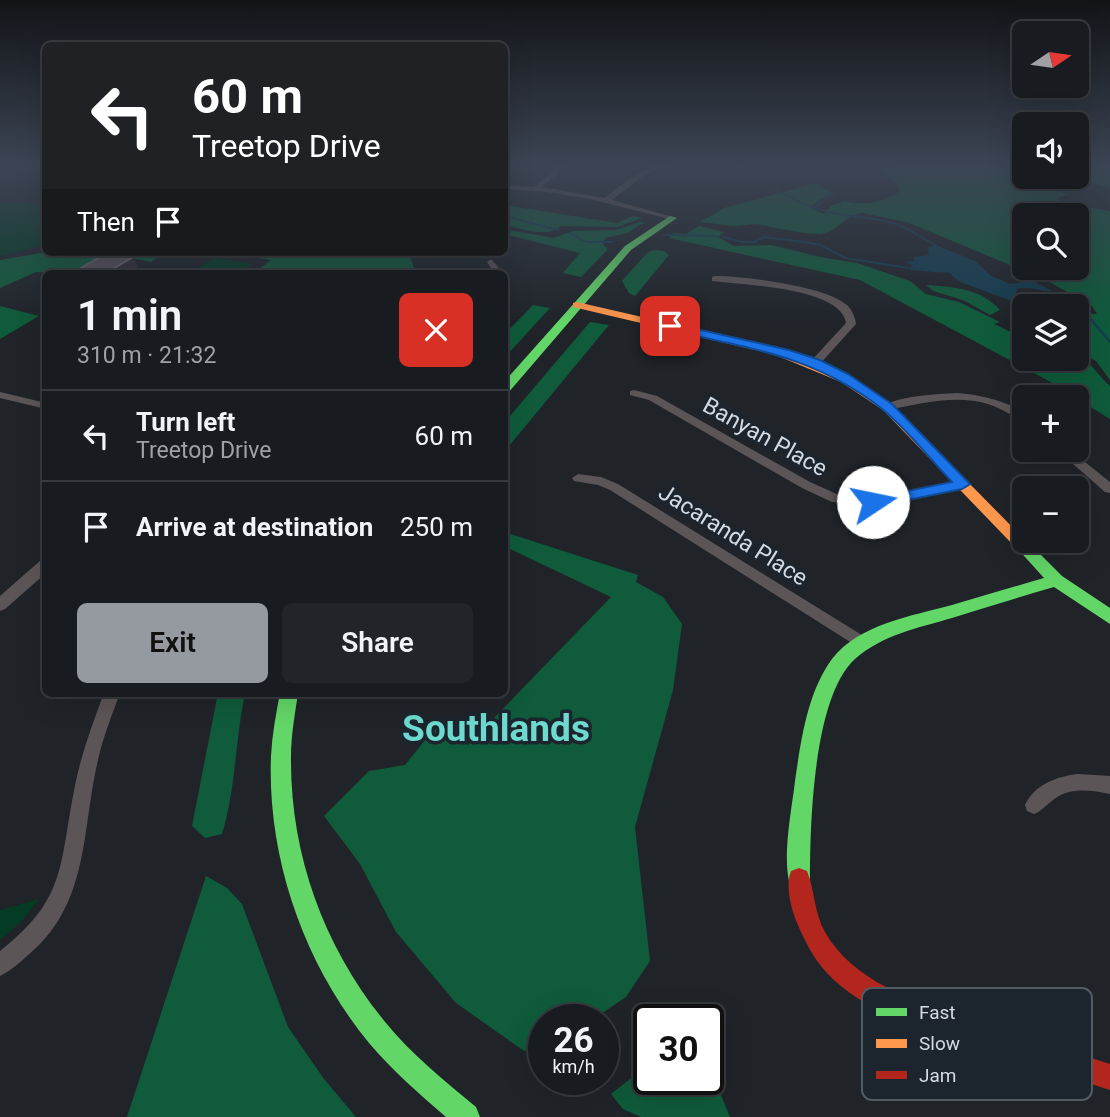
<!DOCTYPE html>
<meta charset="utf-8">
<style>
body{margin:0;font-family:Roboto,sans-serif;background:#212428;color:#f1f3f6;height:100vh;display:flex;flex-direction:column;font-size:26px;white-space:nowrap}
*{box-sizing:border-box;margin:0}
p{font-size:23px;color:#9fa1a4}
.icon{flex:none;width:38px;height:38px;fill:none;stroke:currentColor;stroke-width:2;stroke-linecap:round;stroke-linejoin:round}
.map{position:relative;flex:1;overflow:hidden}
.drawer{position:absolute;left:42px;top:270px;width:466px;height:427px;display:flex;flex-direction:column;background:#181b1f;border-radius:10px;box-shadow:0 7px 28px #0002,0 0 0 2px #36393d}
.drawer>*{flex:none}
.guide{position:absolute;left:42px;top:42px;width:466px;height:214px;border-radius:10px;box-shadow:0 7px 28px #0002,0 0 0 2px #36393d;background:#202124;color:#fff;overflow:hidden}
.needle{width:46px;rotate:77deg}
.tools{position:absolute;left:1012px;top:21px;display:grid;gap:14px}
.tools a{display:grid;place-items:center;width:77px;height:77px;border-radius:10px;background:#181b1f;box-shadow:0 7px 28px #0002,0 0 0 2px #36393d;font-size:35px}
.speed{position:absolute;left:528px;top:1004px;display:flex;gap:14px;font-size:35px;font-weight:700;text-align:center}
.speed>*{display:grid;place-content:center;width:91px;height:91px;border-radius:50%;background:#181b1f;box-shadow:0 7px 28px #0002,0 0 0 2px #36393d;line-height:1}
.speed small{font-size:18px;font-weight:400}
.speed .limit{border:4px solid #111;border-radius:10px;background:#fff;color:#111}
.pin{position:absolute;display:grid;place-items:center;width:60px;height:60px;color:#fff;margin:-30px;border-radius:14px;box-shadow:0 4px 10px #0006}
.me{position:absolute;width:77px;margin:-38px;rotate:79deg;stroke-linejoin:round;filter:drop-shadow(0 0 5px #0008)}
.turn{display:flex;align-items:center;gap:24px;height:147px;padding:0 35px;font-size:32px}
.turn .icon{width:91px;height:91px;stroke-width:2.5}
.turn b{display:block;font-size:49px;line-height:60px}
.then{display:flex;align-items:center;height:66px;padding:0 35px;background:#0003;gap:14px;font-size:26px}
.round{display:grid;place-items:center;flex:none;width:74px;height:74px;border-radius:10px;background:#212428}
.head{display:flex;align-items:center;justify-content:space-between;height:119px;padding:0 35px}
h1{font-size:42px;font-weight:600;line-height:52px}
.primary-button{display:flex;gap:14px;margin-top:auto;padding:14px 35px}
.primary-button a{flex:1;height:80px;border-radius:10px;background:#959aa0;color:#111;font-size:28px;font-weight:600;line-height:80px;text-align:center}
.primary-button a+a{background:#212428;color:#f1f3f6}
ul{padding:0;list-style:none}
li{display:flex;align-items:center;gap:21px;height:91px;padding:0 35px;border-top:2px solid #36393d}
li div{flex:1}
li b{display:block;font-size:26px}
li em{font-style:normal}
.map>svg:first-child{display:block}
.green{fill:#043b25}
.forest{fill:#0f5b3b;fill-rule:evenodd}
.water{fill:#153d51}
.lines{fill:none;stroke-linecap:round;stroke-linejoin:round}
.stream-far1{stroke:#153d51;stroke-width:2}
.stream{stroke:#153d51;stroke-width:2.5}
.street{fill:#5c5557;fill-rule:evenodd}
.fast{fill:#63d668;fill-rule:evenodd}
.slow{fill:#ff974d;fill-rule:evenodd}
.jam{fill:#b3261e;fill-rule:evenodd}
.shaded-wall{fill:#342f36}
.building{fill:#5b535a;stroke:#6e686f;stroke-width:2}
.route{fill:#1a73e8;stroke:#114b97;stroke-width:2}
.labels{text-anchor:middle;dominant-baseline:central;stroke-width:7;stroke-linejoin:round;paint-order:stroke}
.street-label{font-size:23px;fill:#d4dae0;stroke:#1c242d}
.near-district-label{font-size:37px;font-weight:bold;fill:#6ed9ce;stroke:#1c242d}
.key{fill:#1c242d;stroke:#535b63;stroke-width:2}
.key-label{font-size:19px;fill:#d4dae0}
</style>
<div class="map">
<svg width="1110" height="1117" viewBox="0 0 1110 1117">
<rect width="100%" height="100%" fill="#202429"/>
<!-- green -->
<path class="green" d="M20 202 45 205V245L0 256V203Z
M214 257 252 264 239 273H191Z
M39 899 21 922 0 940V910Z"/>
<!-- forest -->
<path class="forest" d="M904 166H994L1068 195 1056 198 1062 203 1110 211V380L1096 361 1076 350V313L1097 314 1092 306 1046 280 907 222 862 213 853 215 831 231 821 234 803 233 756 224 733 226 700 222 724 208 816 183 832 193 809 207 824 214 831 206 845 201C861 207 886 202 900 191L897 184 882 171ZM1024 215H1076V268H1024Z
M1076 166H1110V188L1073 177H1076Z
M504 205 617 223 633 216 642 218 617 227 561 226C546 239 522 228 504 225Z
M640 222H645L627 233 605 238 603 245 608 249 581 277 563 273 580 253 504 234V229L553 238 574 231 615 230Z
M699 226 724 232 718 237 734 246 771 245 825 258 857 263 910 281 926 294 959 302 1000 322 994 324 1024 338V359H1076V354C1092 362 1097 375 1110 386V419L1047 380 860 280 669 238 673 233 686 234Z
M653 250 664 251 669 255 635 296 629 293 622 281 647 253Z
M46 252H136L159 256 151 262 117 255 82 273 36 272 0 288V260Z
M408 252 416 273H254L271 260 223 252Z
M926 285C954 287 980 288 1000 310L990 315 963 300 933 291Z
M533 305 550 308 504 358V335Z
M0 306 39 316 0 339Z
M590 322 609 325 504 452V423Z
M504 532 638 575 636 582 663 597 682 624 673 690 635 827 650 961 626 997 592 1020H544V1044L524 1051 456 1003 396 932 360 864 324 816 369 771 405 765 438 724 468 745 611 597 504 546Z
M218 693H245C235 740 236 789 222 834L205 838 192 826Z
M206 876 227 888 242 904 288 1027 324 1079 356 1117H127Z
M649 1064V1080H709V1066L730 1117H641L623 1109 611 1094Z"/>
<!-- water -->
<path class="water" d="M936 245 975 261 990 275 1010 284 1033 281 1052 291C1040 293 1030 285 1017 289L1016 293 1027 297 1034 295 1036 302 1060 301 1061 304 1068 306 1023 305 960 282 949 273 909 270 912 265 906 262 914 261V257L929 255 928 247Z"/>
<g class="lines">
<!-- stream-far1 -->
<path class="stream-far1" d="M741 166 748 179
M775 188C793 200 818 211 839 214 860 218 884 218 903 227 914 232 924 240 936 245
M816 206 834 193
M504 216 559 230
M570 233 586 242H612
M664 235 717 236
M723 237 743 242H754L764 237 804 242 821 245 845 258 908 268"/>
<!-- stream -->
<path class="stream" d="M1089 317 1110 342"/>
<!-- street -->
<path class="street" d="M559 166H567L542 187 605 198C625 182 641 166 667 166L643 176 612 200 677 218 673 220 590 199 547 192 504 189V185L534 187Z
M491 259 499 268 497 273H489L491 268 487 262Z
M715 276C744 276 826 286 847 305 852 310 855 317 856 324L819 365H811V361L846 323C841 287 741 285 712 281V277Z
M634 390 657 396 810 482 839 495 873 498 962 480 968 484 962 488 873 506 832 502 802 488 649 400 630 395V391Z
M0 392 46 403V409L0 398Z
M957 393C981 395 1002 400 1024 412V420C1011 416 1001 408 988 404 955 394 919 404 887 410L881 407C897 396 937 394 957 393Z
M1057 450H1070L1110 482V493L1105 492Z
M578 474 601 477 618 484 865 637 868 641 865 645 860 647 855 645 610 490 598 485 574 481 572 478Z
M46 559V573L5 609 0 611V596L41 560Z
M104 693H120C112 715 103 737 98 760 81 832 90 905 26 957 18 964 10 971 0 976V951C66 899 59 867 74 791 80 757 92 725 104 693Z
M1078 774 1110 776V794C1091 790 1069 787 1053 800 1046 805 1042 811 1034 814L1027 811 1025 805C1034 785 1057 776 1078 774Z"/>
<!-- fast -->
<path class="fast" d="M670 216 677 218 631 250 508 393 504 394V382L625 246Z
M1023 540 1028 542 1062 576 1110 608V624L1054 587C1020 597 986 607 952 618 918 628 882 635 855 659 813 697 810 825 810 879L807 887 799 890 791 887C781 862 792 808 795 781 801 741 807 693 832 659 859 624 912 616 952 605 982 596 1013 587 1044 578L1015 546Z
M280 693H298C295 714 291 735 291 757 290 854 324 948 386 1023 412 1055 445 1081 476 1107L480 1117H446C419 1094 392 1070 369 1043 304 964 267 858 271 756 272 735 276 714 280 693Z"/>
<!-- slow -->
<path class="slow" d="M577 302 781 349 849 376 891 404 1031 546 1023 552 1018 550 883 410 841 382 773 354 573 307V303Z"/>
<!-- jam -->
<path class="jam" d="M799 868 807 871C815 891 814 913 825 932 858 991 939 1008 998 1028 1036 1040 1073 1052 1110 1064V1090C1069 1077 1029 1063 989 1050 935 1032 867 1016 827 973 813 958 805 941 797 923 791 908 785 886 791 871Z"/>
</g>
<!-- shaded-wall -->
<path class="shaded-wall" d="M133 257 138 267 127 273H106Z"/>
<!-- building -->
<path class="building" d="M108 252 133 257 106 273H73Z"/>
<!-- sky -->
<linearGradient id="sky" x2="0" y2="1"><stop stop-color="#121417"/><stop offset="0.51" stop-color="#3c4554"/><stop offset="1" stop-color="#3c4554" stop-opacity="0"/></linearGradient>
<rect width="1110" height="323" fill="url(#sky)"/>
<!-- route -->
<path class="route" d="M670 323 789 350 820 360 848 374 892 404 970 484 962 489 873 507 868 506 866 502 868 499 952 482C929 458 907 429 881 408 811 354 749 349 666 329V324Z"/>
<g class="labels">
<!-- street labels -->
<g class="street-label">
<text transform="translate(765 437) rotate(29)">Banyan Place</text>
<text transform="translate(733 535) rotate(32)">Jacaranda Place</text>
</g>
<!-- near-district labels -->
<g class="near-district-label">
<text x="496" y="728">Southlands</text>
</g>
</g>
<!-- legend -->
<rect x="862" y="988" width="230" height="112" rx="10" class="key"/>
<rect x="876" y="1008" width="31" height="8" fill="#63d668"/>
<rect x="876" y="1039" width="31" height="9" fill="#ff974d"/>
<rect x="876" y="1071" width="31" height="8" fill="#b3261e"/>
<g class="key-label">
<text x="919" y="1019">Fast</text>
<text x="919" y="1050">Slow</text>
<text x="919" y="1082">Jam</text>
</g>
</svg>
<div class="tools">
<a><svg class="needle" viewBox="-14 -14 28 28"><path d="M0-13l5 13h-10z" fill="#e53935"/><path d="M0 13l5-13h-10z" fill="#9fa1a4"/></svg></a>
<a><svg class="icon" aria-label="sound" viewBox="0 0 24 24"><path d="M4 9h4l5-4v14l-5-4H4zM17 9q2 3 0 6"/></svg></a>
<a><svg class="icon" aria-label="search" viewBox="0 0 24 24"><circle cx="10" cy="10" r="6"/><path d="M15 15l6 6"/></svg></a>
<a><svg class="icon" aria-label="layers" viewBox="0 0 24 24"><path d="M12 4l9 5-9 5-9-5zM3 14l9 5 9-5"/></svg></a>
<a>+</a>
<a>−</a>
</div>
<div class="speed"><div>26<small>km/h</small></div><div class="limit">30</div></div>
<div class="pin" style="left:670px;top:326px;background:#d93025"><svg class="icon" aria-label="arrive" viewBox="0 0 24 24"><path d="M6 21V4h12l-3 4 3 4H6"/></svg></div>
<svg class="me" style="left:873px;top:502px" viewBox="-20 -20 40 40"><circle r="19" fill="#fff"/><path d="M0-13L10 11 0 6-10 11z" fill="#1a73e8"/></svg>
<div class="guide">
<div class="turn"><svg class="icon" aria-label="left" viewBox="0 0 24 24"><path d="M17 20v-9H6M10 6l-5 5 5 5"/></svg><div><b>60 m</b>Treetop Drive</div></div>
<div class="then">Then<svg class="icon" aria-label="arrive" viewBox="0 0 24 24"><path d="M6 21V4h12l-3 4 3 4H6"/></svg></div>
</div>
<section class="drawer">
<div class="head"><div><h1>1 min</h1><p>310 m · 21:32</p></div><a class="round" style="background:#d93025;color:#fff"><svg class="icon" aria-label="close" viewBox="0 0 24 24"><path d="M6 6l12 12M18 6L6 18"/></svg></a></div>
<ul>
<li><svg class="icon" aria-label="left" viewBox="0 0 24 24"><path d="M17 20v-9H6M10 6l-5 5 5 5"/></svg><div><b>Turn left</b><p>Treetop Drive</p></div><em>60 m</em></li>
<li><svg class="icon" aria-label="arrive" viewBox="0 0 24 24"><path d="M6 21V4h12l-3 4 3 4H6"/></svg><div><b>Arrive at destination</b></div><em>250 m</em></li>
</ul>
<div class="primary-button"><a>Exit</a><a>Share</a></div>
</section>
</div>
